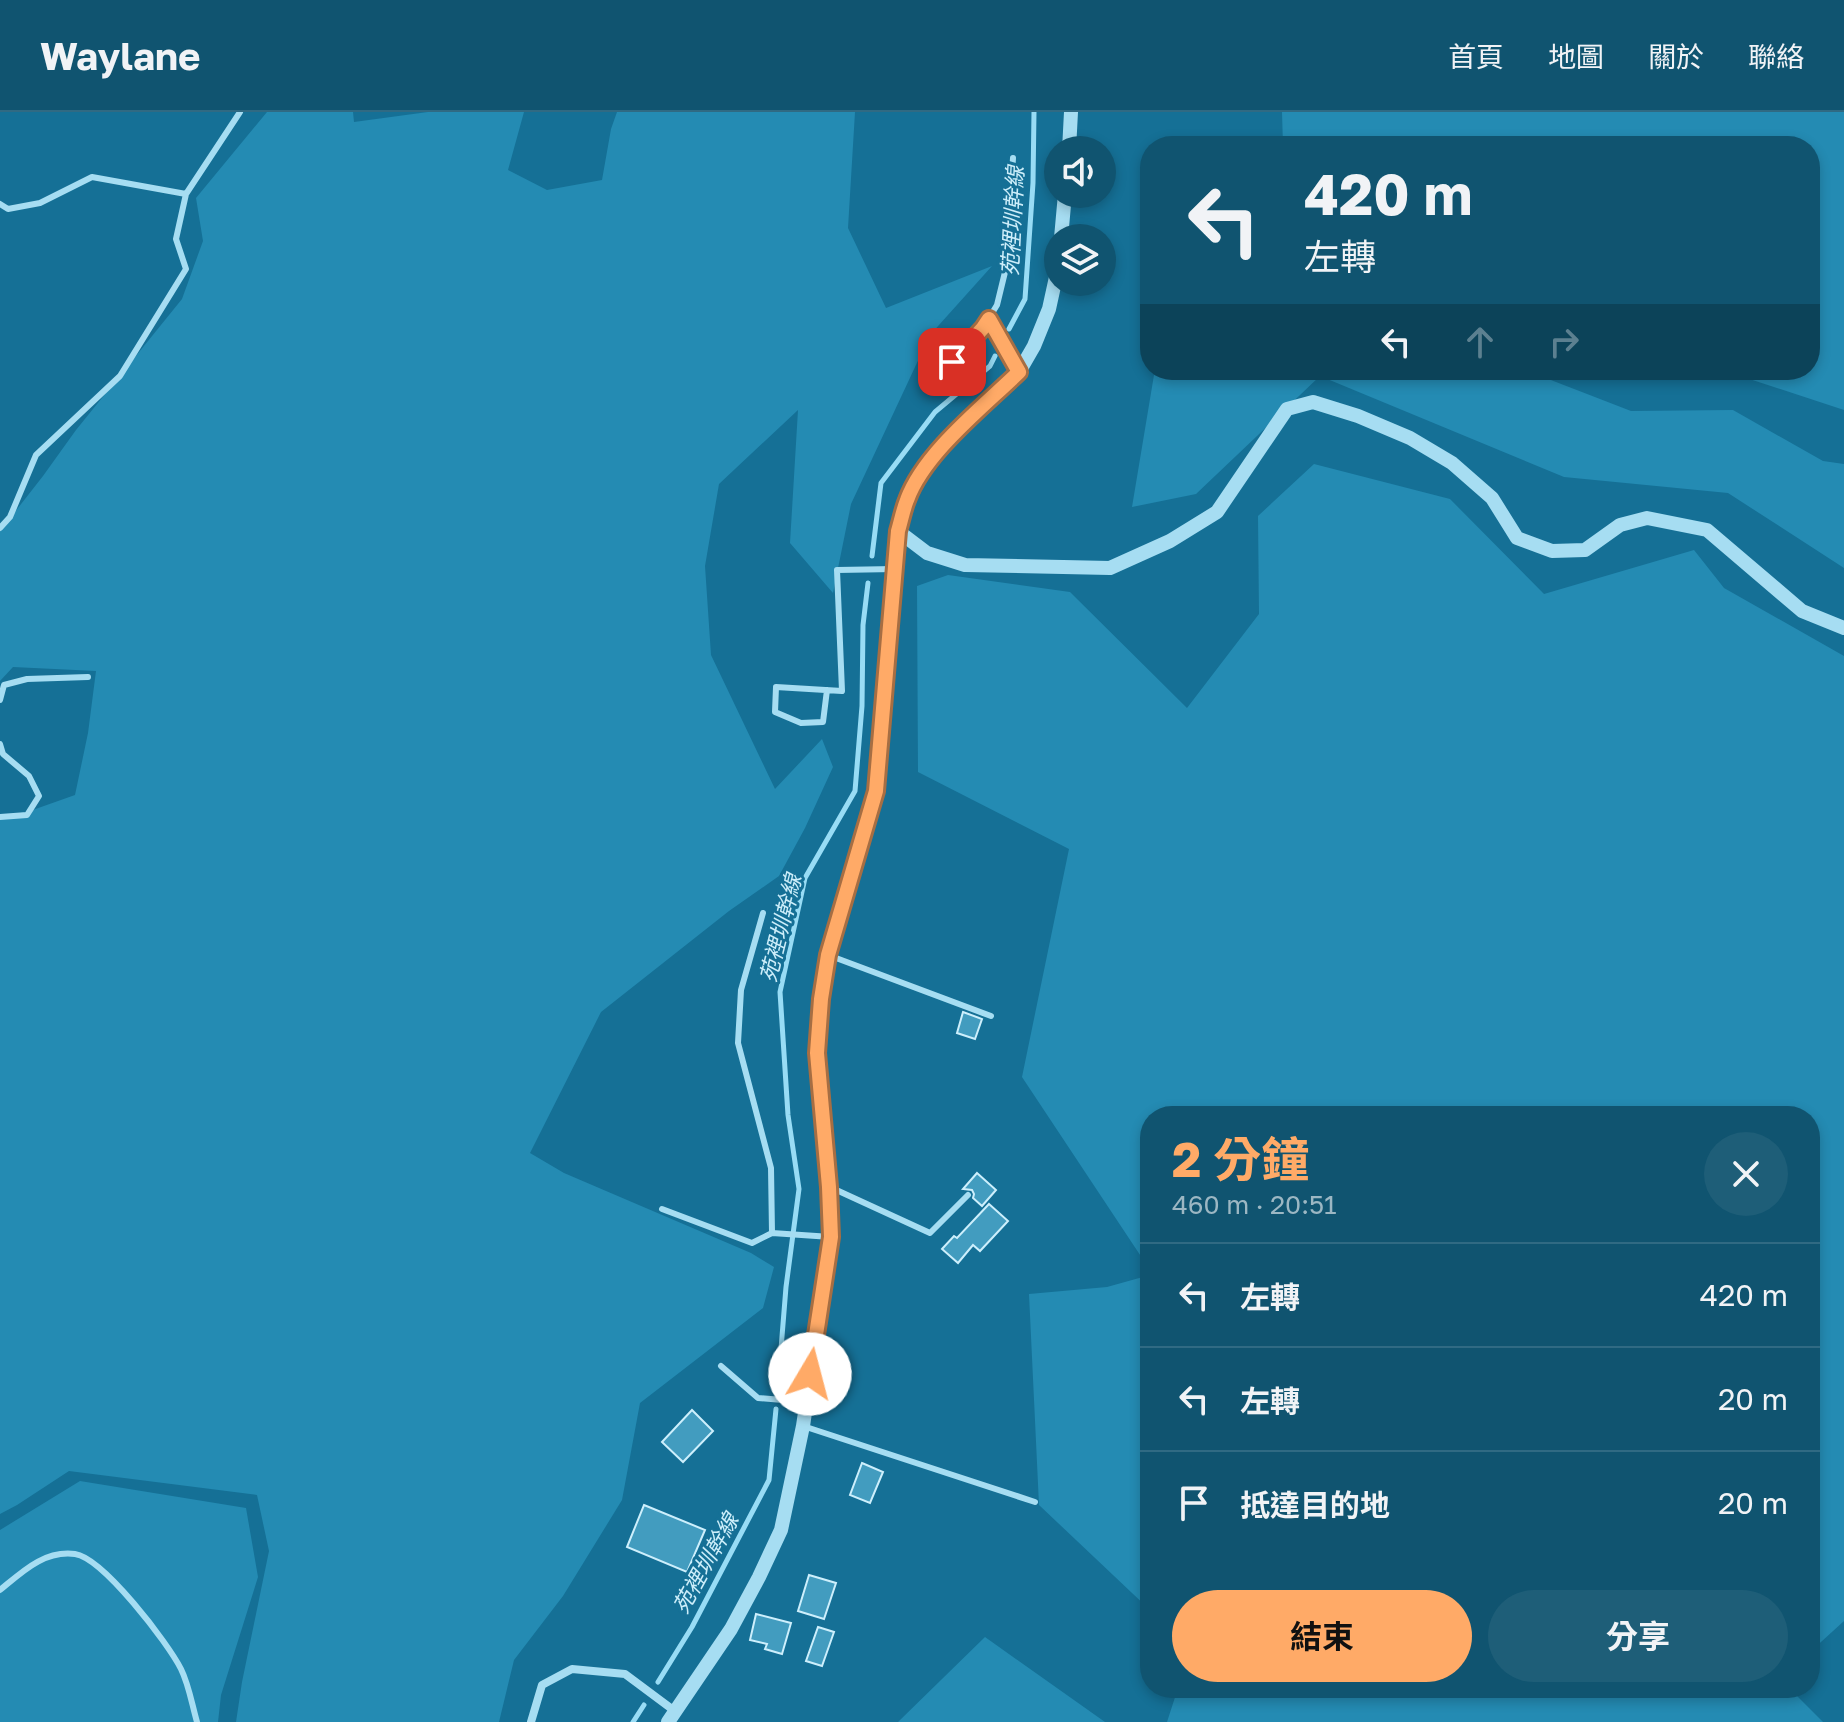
<!DOCTYPE html>
<html lang="zh-TW">
<meta charset="utf-8">
<style>
body{margin:0;font-family:"Golos Text","Noto Sans TC",sans-serif;background:#1e5e78;color:#f1f3f6;height:100vh;display:flex;flex-direction:column;font-size:30px;white-space:nowrap}
*{box-sizing:border-box;margin:0}
p{font-size:26px;color:#9cb7c3}
.icon{flex:none;width:44px;height:44px;fill:none;stroke:currentColor;stroke-width:2;stroke-linecap:round;stroke-linejoin:round}
.map{position:relative;flex:1;overflow:hidden}
.side{position:absolute;left:1140px;top:994px;width:680px;height:592px;display:flex;flex-direction:column;background:#105470;border-radius:32px;box-shadow:0 4px 12px #0003}
.side>*{flex:none}
.banner{position:absolute;left:1140px;top:24px;width:680px;height:244px;border-radius:32px;box-shadow:0 4px 12px #0003;background:#105470;color:#f1f3f6;overflow:hidden}
.controls{position:absolute;left:1044px;top:24px;display:grid;gap:16px}
.controls a{display:grid;place-items:center;width:72px;height:72px;border-radius:50%;background:#105470;box-shadow:0 4px 12px #0003;font-size:40px}
.pin{position:absolute;display:grid;place-items:center;width:68px;height:68px;color:#fff;margin:-34px;border-radius:16px;box-shadow:0 4px 12px #0006}
.me{position:absolute;width:88px;margin:-44px;rotate:8deg;stroke-linejoin:round;filter:drop-shadow(0 0 6px #0008)}
.turn{display:flex;align-items:center;gap:28px;height:168px;padding:0 32px;font-size:36px}
.turn .icon{width:104px;height:104px;stroke-width:2.5}
.turn b{display:block;font-size:56px;line-height:68px}
.lanes{display:flex;align-items:center;height:76px;padding:0 32px;background:#0003;justify-content:center;gap:40px;direction:ltr}
.lanes .off{opacity:.35}
.round{display:grid;place-items:center;flex:none;width:84px;height:84px;border-radius:42px;background:#1e5e78}
.head{display:flex;align-items:center;justify-content:space-between;height:136px;padding:0 32px}
h1{font-size:48px;font-weight:700;line-height:60px;color:#ffaa67}
.primary-button{display:flex;gap:16px;margin-top:auto;padding:16px 32px}
.primary-button a{flex:1;height:92px;border-radius:48px;background:#ffaa67;color:#111;font-size:32px;font-weight:700;line-height:92px;text-align:center}
.primary-button a+a{background:#1e5e78;color:#f1f3f6}
ul{padding:0;list-style:none}
li{display:flex;align-items:center;gap:24px;height:104px;padding:0 32px;border-top:2px solid #306a83}
li div{flex:1}
li b{display:block;font-size:30px}
li em{font-style:normal}
header{display:flex;align-items:center;gap:48px;box-sizing:border-box;height:112px;padding:0 40px;background:#105470;border-bottom:2px solid #306a83}
header strong{font-size:38px}
nav{display:flex;gap:44px;margin-inline-start:auto;font-size:28px}
.map>svg:first-child{display:block}
.green{fill:#248bb3}
.lines{fill:none;stroke-linecap:round;stroke-linejoin:round}
.stream{stroke:#98dcf5;stroke-width:5}
.building{fill:#429cbf;stroke:#cdeffc;stroke-width:2}
.service{stroke:#a6ddf2;stroke-width:6}
.minor{stroke:#a6ddf2;stroke-width:8}
.tertiary{stroke:#a6ddf2;stroke-width:14}
.route-casing{stroke:#a66e43;stroke-width:20}
.route{stroke:#ffaa67;stroke-width:14}
.labels{text-anchor:middle;dominant-baseline:central;stroke-width:6;stroke-linejoin:round;paint-order:stroke}
.water-label{font-size:22px;font-style:italic;fill:#cdeefa;stroke:#157096}
</style>
<header>
<strong>Waylane</strong>
<nav><a>首頁</a><a>地圖</a><a>關於</a><a>聯絡</a></nav>
</header>
<div class="map">
<svg width="1844" height="1610" viewBox="0 0 1844 1610">
<rect width="100%" height="100%" fill="#157096"/>
<!-- green -->
<path class="green" d="M267 0H353L354 10 428 0H524L508 58 547 78 602 68 611 17 617 0H855L848 116 886 196 992 154 930 223 851 392 833 481 790 431 798 298 719 372 705 454 711 543 775 677 822 627 833 655 805 716 779 764 729 799 601 900 530 1041 564 1061 751 1141 774 1155 763 1196 640 1291 622 1388 563 1484 514 1548 499 1610H236L242 1570 269 1439 257 1383 69 1359 17 1393 0 1402V704L27 700 75 683 88 621 96 559 13 555 0 569V419L43 364 76 318 182 187 203 129 196 86Z
M1282 0H1844V298L1722 258H1810V34H1283Z
M1158 258H1525L1631 299 1733 298 1823 349 1844 352V456L1728 381 1564 365 1320 264 1196 382 1132 395 1154 263Z
M1314 352 1450 387 1544 482 1694 438 1724 476 1844 544V1509L1810 1540V1004H1150V1158L1022 965 1069 737 918 660 917 474 948 463 1070 480 1187 596 1259 502 1258 404Z
M1150 1163V1498L1039 1393 1029 1182 1107 1175Z
M80 1369 246 1396 258 1465 221 1583 218 1610H0V1418Z
M985 1525 1105 1610H898Z
M1178 1576H1789L1823 1610H1167Z"/>
<g class="lines">
<!-- stream -->
<path class="stream" d="M1009 217 1025 187 1033 71 1034 0
M872 444 881 371 935 300 990 254 995 244
M778 1274 786 1175 799 1077 788 1003 780 880 805 766 855 679 862 594 863 513 868 471
M658 1570 692 1515 769 1368 776 1297
M633 1610 644 1593"/>
</g>
<!-- building -->
<path class="building" d="M963 900 982 907 975 927 957 921Z
M977 1061 996 1078 982 1094 973 1086 974 1082 972 1078 963 1077Z
M989 1092 1008 1109 980 1139 973 1133 958 1151 942 1137 954 1124 957 1126Z
M692 1298 713 1319 683 1350 662 1330Z
M862 1351 883 1360 870 1391 850 1383Z
M644 1393 705 1418 687 1460 627 1435Z
M809 1463 836 1471 824 1507 798 1499Z
M756 1502 791 1511 782 1542 765 1537 767 1532 750 1528Z
M818 1515 834 1520 822 1554 806 1549Z"/>
<g class="lines">
<!-- service -->
<path class="service" d="M0 92 8 97 40 91 92 65 186 82
M989 207 1019 259
M952 250 983 216 997 193 1006 156 1013 46
M0 416 10 405 36 343 120 264 186 157 176 127 186 82 240 0
M827 578 823 610 801 611 775 600 776 575 842 579 837 458 895 457
M0 588 4 573 27 567 88 565
M0 632 3 642 29 664 39 684 27 703 0 705
M828 843 991 904
M832 1076 930 1121 968 1083
M662 1097 752 1131 772 1121 771 1056 738 931 741 878 763 801
M772 1121 831 1125
M721 1254 758 1286 806 1290
M803 1314 1035 1390
M0 1478C22 1460 44 1438 75 1442 103 1446 168 1531 181 1557 189 1573 192 1593 197 1610"/>
<!-- minor -->
<path class="minor" d="M531 1610 542 1573 572 1557 625 1562 676 1600"/>
<!-- tertiary -->
<path class="tertiary" d="M1069 38 1071 0
M1061 126 1065 82
M898 419 927 441 965 453 1110 456 1170 429 1217 400 1287 297 1313 290 1358 304 1410 326 1452 351 1492 386 1517 426 1552 439 1585 438 1620 413 1647 406 1707 418 1802 499 1844 516
M668 1610 731 1517 759 1465 781 1418 803 1314 831 1125 829 1075 817 941 821 887 828 843 876 679 898 419 907 387 921 361 941 335 1019 260 1034 234 1049 197 1058 156"/>
</g>
<g class="lines">
<defs>
<path id="route" d="M810 1262 831 1125 829 1075 817 941 821 887 828 843 876 679 898 419C901 409 903 398 907 388 924 341 983 295 1019 260L989 207 983 216 952 250"/>
</defs>
<!-- route casing -->
<use href="#route" class="route-casing"/>
<!-- route -->
<use href="#route" class="route"/>
</g>
<g class="labels">
<!-- water labels -->
<g class="water-label">
<text transform="translate(1012 109) rotate(-87)">苑裡圳幹線</text>
<text transform="translate(780 816) rotate(-76)">苑裡圳幹線</text>
<text transform="translate(705 1451) rotate(-61)">苑裡圳幹線</text>
</g>
</g>
</svg>
<div class="controls">
<a><svg class="icon" aria-label="sound" viewBox="0 0 24 24"><path d="M4 9h4l5-4v14l-5-4H4zM17 9q2 3 0 6"/></svg></a>
<a><svg class="icon" aria-label="layers" viewBox="0 0 24 24"><path d="M12 4l9 5-9 5-9-5zM3 14l9 5 9-5"/></svg></a>
</div>
<div class="pin" style="left:952px;top:250px;background:#d93025"><svg class="icon" aria-label="arrive" viewBox="0 0 24 24"><path d="M6 21V4h12l-3 4 3 4H6"/></svg></div>
<svg class="me" style="left:810px;top:1262px" viewBox="-20 -20 40 40"><circle r="19" fill="#fff"/><path d="M0-13L10 11 0 6-10 11z" fill="#ffaa67"/></svg>
<div class="banner">
<div class="turn"><svg class="icon" aria-label="left" viewBox="0 0 24 24"><path d="M17 20v-9H6M10 6l-5 5 5 5"/></svg><div><b>420 m</b>左轉</div></div>
<div class="lanes"><svg class="icon" aria-label="left" viewBox="0 0 24 24"><path d="M17 20v-9H6M10 6l-5 5 5 5"/></svg><svg class="icon off" aria-label="ahead" viewBox="0 0 24 24"><path d="M12 20V5M6 11l6-6 6 6"/></svg><svg class="icon off" aria-label="right" viewBox="0 0 24 24"><path d="M7 20v-9h11M14 6l5 5-5 5"/></svg></div>
</div>
<section class="side">
<div class="head"><div><h1>2 分鐘</h1><p>460 m · 20:51</p></div><a class="round"><svg class="icon" aria-label="close" viewBox="0 0 24 24"><path d="M6 6l12 12M18 6L6 18"/></svg></a></div>
<ul>
<li><svg class="icon" aria-label="left" viewBox="0 0 24 24"><path d="M17 20v-9H6M10 6l-5 5 5 5"/></svg><div><b>左轉</b></div><em>420 m</em></li>
<li><svg class="icon" aria-label="left" viewBox="0 0 24 24"><path d="M17 20v-9H6M10 6l-5 5 5 5"/></svg><div><b>左轉</b></div><em>20 m</em></li>
<li><svg class="icon" aria-label="arrive" viewBox="0 0 24 24"><path d="M6 21V4h12l-3 4 3 4H6"/></svg><div><b>抵達目的地</b></div><em>20 m</em></li>
</ul>
<div class="primary-button"><a>結束</a><a>分享</a></div>
</section>
</div>
